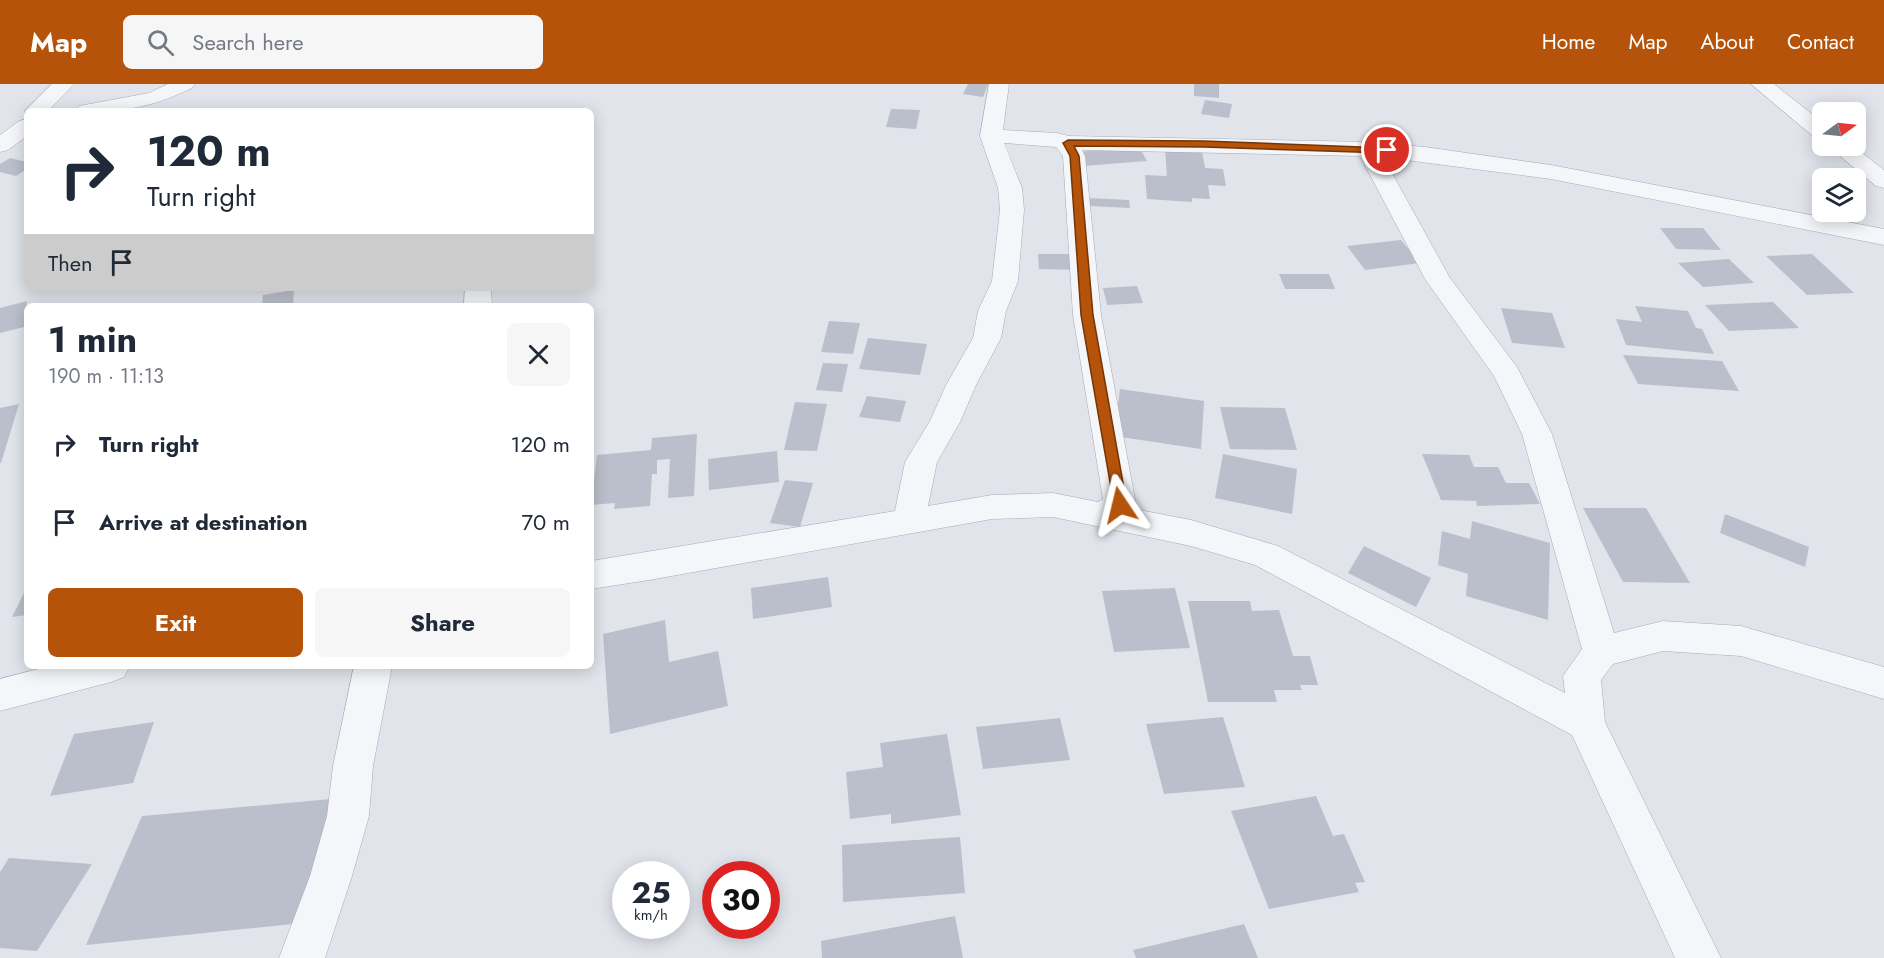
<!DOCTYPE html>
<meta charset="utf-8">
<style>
body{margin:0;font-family:Jost,sans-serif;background:#f6f6f7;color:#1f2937;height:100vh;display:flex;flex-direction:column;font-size:22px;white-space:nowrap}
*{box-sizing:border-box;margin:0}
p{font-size:20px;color:#747a83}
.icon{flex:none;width:33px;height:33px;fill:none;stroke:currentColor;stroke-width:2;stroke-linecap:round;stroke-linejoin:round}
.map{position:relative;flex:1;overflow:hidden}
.panel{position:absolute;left:24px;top:219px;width:570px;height:366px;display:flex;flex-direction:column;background:#fff;border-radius:9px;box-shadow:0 3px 15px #0003}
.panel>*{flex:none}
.hud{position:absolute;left:24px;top:24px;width:570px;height:183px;border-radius:9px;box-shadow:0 3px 15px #0003;background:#fff;color:#1f2937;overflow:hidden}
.needle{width:39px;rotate:75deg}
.buttons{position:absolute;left:1812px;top:18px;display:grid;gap:12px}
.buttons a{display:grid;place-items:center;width:54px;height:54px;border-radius:9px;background:#fff;box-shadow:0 3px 15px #0003;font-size:30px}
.speed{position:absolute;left:612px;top:777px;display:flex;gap:12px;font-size:30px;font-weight:700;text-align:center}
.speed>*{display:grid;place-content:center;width:78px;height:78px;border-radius:50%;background:#fff;box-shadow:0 3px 15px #0003;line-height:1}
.speed small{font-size:15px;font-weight:400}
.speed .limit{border:9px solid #d22;background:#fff;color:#111}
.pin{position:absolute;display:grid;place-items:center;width:51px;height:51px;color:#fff;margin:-26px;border:3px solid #fff;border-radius:50%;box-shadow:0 2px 6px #0007}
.me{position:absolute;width:66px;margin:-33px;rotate:350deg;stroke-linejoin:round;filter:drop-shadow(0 0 4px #0008)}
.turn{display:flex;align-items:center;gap:21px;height:126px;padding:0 24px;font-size:27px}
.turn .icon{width:78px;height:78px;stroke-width:2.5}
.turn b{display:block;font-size:42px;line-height:51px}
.then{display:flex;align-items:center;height:57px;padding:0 24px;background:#0003;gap:12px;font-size:22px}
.round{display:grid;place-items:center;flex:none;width:63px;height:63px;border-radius:9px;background:#f6f6f7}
.overview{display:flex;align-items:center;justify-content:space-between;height:102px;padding:0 24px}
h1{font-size:36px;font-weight:700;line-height:45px}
.action{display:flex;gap:12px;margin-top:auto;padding:12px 24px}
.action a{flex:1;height:69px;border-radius:9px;background:#b45309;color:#fff;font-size:24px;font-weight:700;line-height:69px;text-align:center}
.action a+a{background:#f6f6f7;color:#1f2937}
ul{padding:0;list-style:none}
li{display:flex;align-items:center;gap:18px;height:78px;padding:0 24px}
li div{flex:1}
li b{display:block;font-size:22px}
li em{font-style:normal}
header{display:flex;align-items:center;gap:36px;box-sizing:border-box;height:84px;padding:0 30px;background:#b45309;color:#fff}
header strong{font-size:28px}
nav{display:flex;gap:33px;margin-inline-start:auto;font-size:21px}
.search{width:420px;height:54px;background:#f6f6f7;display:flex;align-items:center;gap:15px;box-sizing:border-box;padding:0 21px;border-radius:9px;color:#747a83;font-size:22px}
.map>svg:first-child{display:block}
.building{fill:#bbbfcb}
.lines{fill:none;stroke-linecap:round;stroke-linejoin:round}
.street-casing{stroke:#a6aab6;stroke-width:1}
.street{fill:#f4f6f9;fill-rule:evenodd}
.route{fill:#b45309;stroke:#753606;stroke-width:1.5}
</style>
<header>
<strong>Map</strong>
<div class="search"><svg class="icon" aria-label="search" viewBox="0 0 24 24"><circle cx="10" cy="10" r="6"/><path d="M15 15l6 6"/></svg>Search here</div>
<nav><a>Home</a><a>Map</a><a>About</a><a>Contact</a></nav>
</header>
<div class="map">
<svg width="1884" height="874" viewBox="0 0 1884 874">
<rect width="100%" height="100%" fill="#e1e4eb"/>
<!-- building -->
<path class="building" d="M968 0H988L983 13 963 10Z
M1194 0H1219V14L1194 12Z
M1205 16 1232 20 1229 34 1201 30Z
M891 25 920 26 916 45 886 43Z
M1139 63 1147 77 1083 82 1077 68Z
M1165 65 1202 67 1205 84 1223 85 1226 102 1208 101 1210 115 1192 114V118L1147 115 1145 91 1167 92Z
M10 74 27 78V85L16 92 0 88V80Z
M1088 114 1129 116 1130 124 1089 122Z
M1660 144H1703L1721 166 1676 165Z
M1401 156 1420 179 1365 186 1347 162Z
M1038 170H1078L1080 186 1039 185Z
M1812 170 1854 209 1807 211 1766 172Z
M1729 175 1754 199 1703 203 1678 179Z
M1279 190H1329L1335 205H1285Z
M1137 202 1143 219 1107 221 1103 204Z
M294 206 293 222H262L263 211Z
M27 217 24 243 0 249V224Z
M1773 218 1799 244 1729 247 1705 221Z
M1635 222 1688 227 1696 244 1702 245 1714 270 1626 261 1616 235 1642 238Z
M1501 224 1552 229 1565 264 1512 259Z
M829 237 860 239 853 270 821 268Z
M868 254 927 260 920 291 859 285Z
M1623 271 1722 277 1739 307 1638 300Z
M823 279 848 280 842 308 816 306Z
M1120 305 1204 317 1201 365 1114 352Z
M867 312 906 317 900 338 859 333Z
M795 318 827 320 817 367 784 366Z
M19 320 1 379H0V324Z
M1220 323 1285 324 1297 366 1230 365Z
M697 350 694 412 668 414 670 375 657 376V390H652L650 422 614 425 615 419 591 421 597 371 651 366 652 354Z
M777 367 779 398 709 406 708 375Z
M1223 370 1297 385 1292 430 1215 414Z
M1422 370 1469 371 1474 383H1498L1506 399H1529L1540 420 1477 422 1476 417 1441 416Z
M785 396 813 399 800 443 770 439Z
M1583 424H1646L1690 499 1623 498Z
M1725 430 1809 463 1805 483 1720 449Z
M1472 437 1550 459 1548 536 1466 512 1468 490 1438 481 1442 447 1470 455Z
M1364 462 1431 494 1416 523 1348 489Z
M828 493 832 523 753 535 751 504Z
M27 503V531L12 533Z
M1175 504 1190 564 1114 568 1102 507Z
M1188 517H1250L1252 527 1279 526 1293 572H1310L1318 601H1300L1302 606H1274L1277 618H1208Z
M665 536 669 578 718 567 728 622 610 650 603 550Z
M1223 633 1245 703 1164 710 1146 640Z
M1060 634 1070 676 983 685 976 643Z
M154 638 133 699 50 712 74 650Z
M947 650 961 731 891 740V730L850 735 846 688 883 683 880 659Z
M1316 712 1333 752 1344 750 1365 798 1355 799 1359 808 1269 825 1231 727Z
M342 714 312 815 300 817 293 840 86 861 142 732Z
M960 753 965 809 843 818 842 761Z
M9 774 92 780 37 867 0 864V788Z
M955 832 963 874H822L821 857Z
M1244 840 1258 874H1136L1133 866Z"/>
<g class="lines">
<defs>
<path id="street" d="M52 0H74L48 27H27V30L25 27Z
M168 0H195L192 4C148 25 125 27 76 27L79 22 149 9Z
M989 0H1009L1003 46 1057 49 1069 52 1368 58 1425 63 1551 81 1884 145V161L1551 95 1383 73 1450 194 1517 283 1552 350 1614 549 1663 537 1741 542 1884 583V615L1741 572 1663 567 1613 580 1601 596 1605 638 1721 874H1675L1572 651 1255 481 1191 462 1053 433 992 435 649 496 591 505V477L895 427 905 378 930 337 946 301 973 254 978 227 992 197 1000 126 998 104 980 52ZM1004 59 1056 63 1063 72 1073 231 1103 415 1098 418 1053 409 992 411 928 422 937 378 960 338 976 301 1001 254 1006 227 1018 197 1024 126 1022 104ZM1082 66 1360 72 1425 195 1494 292 1522 350 1582 565 1563 592 1565 609 1278 462 1191 436 1134 425 1136 421 1101 231 1085 72Z
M1751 0H1774L1822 38V55L1814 53Z
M27 35V52L8 66 0 68V51L19 37Z
M1828 62H1853L1884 86V104L1876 102Z
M465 204H491L492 222H464Z
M50 582H130L124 593 111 598 0 627V595Z
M354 582H392L373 682 369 732 352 792 325 874H279L310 792 327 732 333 682Z"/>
</defs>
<!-- street casing -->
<use href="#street" class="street-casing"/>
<!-- street -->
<use href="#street" class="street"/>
</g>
<!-- route -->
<path class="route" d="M1068 56 1204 57 1387 64 1391 66 1387 69 1204 63 1074 62 1079 72 1093 231 1127 421 1120 426 1114 421 1081 231 1070 72 1063 59Z"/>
</svg>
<div class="buttons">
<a><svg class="needle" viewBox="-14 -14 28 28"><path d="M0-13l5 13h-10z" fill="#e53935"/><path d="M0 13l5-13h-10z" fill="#747a83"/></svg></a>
<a><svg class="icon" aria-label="layers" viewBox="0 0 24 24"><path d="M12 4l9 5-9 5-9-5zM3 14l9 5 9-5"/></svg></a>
</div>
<div class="speed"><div>25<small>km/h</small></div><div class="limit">30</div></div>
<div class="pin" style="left:1387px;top:66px;background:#d93025"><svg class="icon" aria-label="arrive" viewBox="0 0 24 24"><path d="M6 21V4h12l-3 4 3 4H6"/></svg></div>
<svg class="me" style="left:1120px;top:421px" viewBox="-20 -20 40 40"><path d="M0-17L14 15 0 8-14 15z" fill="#b45309" stroke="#fff" stroke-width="4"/></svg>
<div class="hud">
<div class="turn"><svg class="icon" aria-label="right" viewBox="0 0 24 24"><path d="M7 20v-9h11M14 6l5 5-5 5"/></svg><div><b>120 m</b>Turn right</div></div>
<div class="then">Then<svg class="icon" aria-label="arrive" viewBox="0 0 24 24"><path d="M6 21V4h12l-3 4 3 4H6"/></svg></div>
</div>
<section class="panel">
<div class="overview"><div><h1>1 min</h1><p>190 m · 11:13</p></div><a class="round"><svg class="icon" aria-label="close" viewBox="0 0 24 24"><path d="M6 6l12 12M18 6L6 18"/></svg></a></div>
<ul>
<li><svg class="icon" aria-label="right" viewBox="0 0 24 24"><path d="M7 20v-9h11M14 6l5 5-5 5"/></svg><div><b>Turn right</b></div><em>120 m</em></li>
<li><svg class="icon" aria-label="arrive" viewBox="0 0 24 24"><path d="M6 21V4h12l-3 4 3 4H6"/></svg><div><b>Arrive at destination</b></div><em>70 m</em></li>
</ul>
<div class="action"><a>Exit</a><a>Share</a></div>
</section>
</div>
